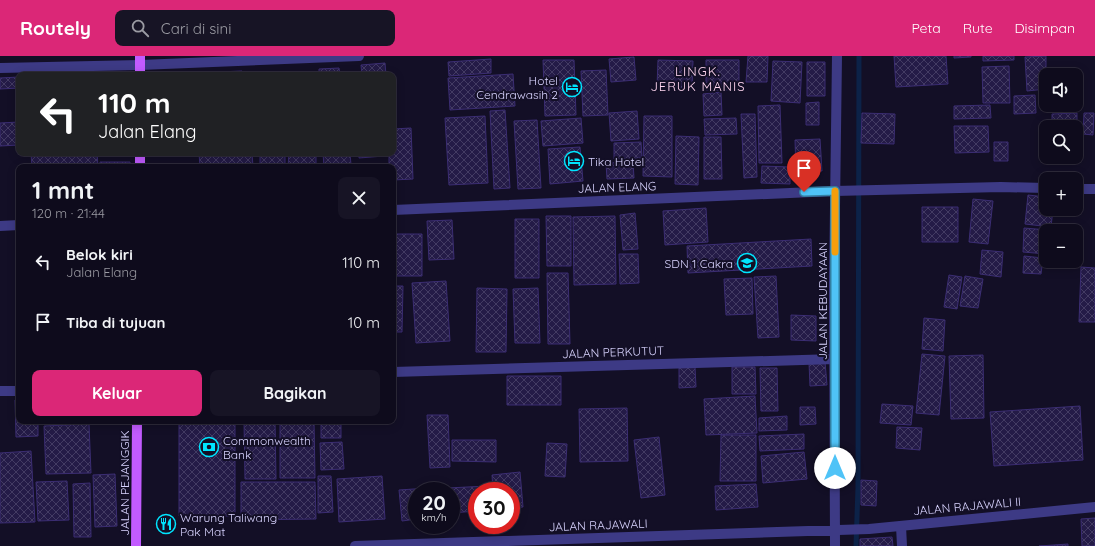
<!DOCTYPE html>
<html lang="id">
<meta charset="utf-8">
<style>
body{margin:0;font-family:Quicksand,sans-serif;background:#171425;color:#f1f3f6;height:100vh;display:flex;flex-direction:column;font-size:15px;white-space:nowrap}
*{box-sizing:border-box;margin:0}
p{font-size:13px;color:#9b9ba3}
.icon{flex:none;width:22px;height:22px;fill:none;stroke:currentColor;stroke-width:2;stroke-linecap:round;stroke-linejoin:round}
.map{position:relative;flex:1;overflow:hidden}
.sheet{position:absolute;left:16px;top:108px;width:380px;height:260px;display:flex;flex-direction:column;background:#0e0b1c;border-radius:8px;box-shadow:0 2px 10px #0003,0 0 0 1px #2e2b3b}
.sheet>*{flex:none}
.guide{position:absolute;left:16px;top:16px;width:380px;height:84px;border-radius:8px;box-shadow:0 2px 10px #0003,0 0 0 1px #2e2b3b;background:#202124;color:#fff;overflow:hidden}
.tools{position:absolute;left:1039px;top:12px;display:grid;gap:8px}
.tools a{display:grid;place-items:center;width:44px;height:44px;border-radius:8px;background:#0e0b1c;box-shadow:0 2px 10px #0003,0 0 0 1px #2e2b3b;font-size:20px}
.speed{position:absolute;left:408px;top:426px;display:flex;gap:8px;font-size:20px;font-weight:700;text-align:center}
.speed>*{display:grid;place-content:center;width:52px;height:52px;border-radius:50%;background:#0e0b1c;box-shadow:0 2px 10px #0003,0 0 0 1px #2e2b3b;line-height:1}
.speed small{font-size:10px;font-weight:400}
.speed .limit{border:6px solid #d22;background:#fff;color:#111}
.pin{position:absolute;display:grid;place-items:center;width:34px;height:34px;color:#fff;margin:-41px -17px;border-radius:50% 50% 50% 0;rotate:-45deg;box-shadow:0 0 4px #0007}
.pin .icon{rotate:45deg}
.me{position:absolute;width:44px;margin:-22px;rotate:0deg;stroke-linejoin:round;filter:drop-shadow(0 0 3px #0008)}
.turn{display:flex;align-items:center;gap:14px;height:84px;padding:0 16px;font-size:18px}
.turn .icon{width:52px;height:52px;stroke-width:2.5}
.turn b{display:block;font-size:28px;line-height:34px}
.round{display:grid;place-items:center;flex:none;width:42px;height:42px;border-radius:8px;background:#171425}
.summary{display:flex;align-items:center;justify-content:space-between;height:68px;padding:0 16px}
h1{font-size:24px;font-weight:800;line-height:30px}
.action{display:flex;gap:8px;margin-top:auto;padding:8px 16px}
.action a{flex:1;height:46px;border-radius:8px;background:#db2777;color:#fff;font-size:16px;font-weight:800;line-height:46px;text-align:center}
.action a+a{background:#171425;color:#f1f3f6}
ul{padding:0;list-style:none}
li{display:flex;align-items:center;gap:12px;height:60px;padding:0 16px}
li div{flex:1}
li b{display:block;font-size:15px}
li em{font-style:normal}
header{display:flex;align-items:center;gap:24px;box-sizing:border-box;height:56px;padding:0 20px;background:#db2777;color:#fff}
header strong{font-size:19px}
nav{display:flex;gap:22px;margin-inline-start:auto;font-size:14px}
.search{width:280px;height:36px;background:#171425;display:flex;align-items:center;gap:10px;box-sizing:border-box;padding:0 14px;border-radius:8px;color:#9b9ba3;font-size:15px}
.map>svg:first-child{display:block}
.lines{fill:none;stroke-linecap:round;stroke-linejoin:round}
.stream{stroke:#0c2248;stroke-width:5}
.building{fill:url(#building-cross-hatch);stroke:#3b2d73}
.service{stroke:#3d3a85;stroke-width:10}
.minor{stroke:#3d3a85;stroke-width:10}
.primary{stroke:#c25bff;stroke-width:10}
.route-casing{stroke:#337fa1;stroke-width:10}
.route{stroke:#4fc3f7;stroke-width:7}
.slow{stroke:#f59e0b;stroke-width:7}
.labels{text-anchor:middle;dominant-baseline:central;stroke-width:4;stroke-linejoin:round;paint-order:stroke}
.poi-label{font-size:12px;fill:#d9d4ff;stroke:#130f26;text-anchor:start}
.street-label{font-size:12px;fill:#d9d4ff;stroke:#130f26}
.neighbourhood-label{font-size:13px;letter-spacing:1px;fill:#ffd6f0;stroke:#130f26}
</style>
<header>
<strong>Routely</strong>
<div class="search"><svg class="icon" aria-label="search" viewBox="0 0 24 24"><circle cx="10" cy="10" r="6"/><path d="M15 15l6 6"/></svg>Cari di sini</div>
<nav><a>Peta</a><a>Rute</a><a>Disimpan</a></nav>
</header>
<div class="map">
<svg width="1095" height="490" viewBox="0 0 1095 490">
<defs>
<pattern id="building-cross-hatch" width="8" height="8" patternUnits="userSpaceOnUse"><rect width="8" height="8" fill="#241b47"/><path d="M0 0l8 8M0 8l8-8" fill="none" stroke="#433b63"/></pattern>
</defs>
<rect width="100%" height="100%" fill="#130f26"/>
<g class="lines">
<!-- stream -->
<path class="stream" d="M856 490 858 431 859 0"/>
</g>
<!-- building -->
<path class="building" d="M748 0H768L767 26H746Z
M894 0H946L948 28 896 31Z
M954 0H971V1L954 2Z
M983 0H1014V4L983 5Z
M1046 0V33L1027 35 1025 1Z
M634 1 636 24 611 26 609 3Z
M491 3V17L449 20 448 6Z
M543 4H574L576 59 545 60Z
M658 4 693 5 692 32 657 31Z
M706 4H739V34H706Z
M773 5 802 6 800 47 771 45Z
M807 6H825V40H807Z
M385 7 386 19H362L361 9Z
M1009 10 1010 47H983L982 11Z
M339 12 340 19H319V13Z
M606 14 608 59 583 60 581 15Z
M242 15V19H195V17Z
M289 18V19H259Z
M513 18 515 50 450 54 448 22Z
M1076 19H1080L1081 54 1053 55V49H1076Z
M19 21V32L0 33V22Z
M721 36 722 59 704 60 703 38Z
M1035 39 1036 57 1014 58V40Z
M819 46V69H806V47Z
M780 49 782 107H759L758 50Z
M990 49 991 62 954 63V50Z
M505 54 510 132 494 133 490 55Z
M637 55 639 83 611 85 609 57Z
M862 57 895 58 894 88 861 87Z
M1077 57V78L1076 71H1052V58Z
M1084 57H1094L1093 79 1083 78Z
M741 58H755L757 121 744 122Z
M485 60 488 127 449 129 445 62Z
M644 60H672V121L643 120Z
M581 62 583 87 543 90 541 65Z
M736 62 737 78 705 79 704 63Z
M537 64 541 132 518 133 514 65Z
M19 66V89L0 90V67Z
M954 70H988L989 96 955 97Z
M411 72 413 123 393 124V111H389V97H393V73Z
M676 80 699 81 698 129 675 128Z
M704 81H721L722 123H704Z
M820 83 822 115 796 116 795 84Z
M641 86 642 102 614 103V87Z
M994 86H1008V105H994Z
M580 91 583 125 550 128 548 93Z
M31 97H97L98 111H32Z
M199 97H252L253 111H200Z
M260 97H285V111H260Z
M289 97H316V111H288Z
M323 97H350L351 109 324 111Z
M359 97H383L384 100 359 102Z
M100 106H130V111H100Z
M633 106 634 122 607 123 606 107Z
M386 108 387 111H359V110Z
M762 110 790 111V128L761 127Z
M1028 139 1046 141V153H1053L1051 171 1025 168Z
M973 143 993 145 988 188 969 186Z
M922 151H958V186H922Z
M706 152 708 186 665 189 663 155Z
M635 157 638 193 623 194 620 159Z
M546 160H571V210H547Z
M615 160 616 228 574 229 573 161Z
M515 163H539V222H515Z
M452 164 454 203 429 204 427 165Z
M1024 172 1048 174 1046 175V198L1023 196Z
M393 178H422V220H393Z
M811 183 812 210 688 217 687 190Z
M982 194 1003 196 1001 221 980 218Z
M619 198H638L639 227 620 228Z
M1024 200 1043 202 1041 218 1023 217Z
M1081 211 1095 212V266H1079Z
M547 217H568L570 288H548Z
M949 219 962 221 957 253 944 251Z
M776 220 779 281 758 282 754 221Z
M965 220 983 223 978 252 960 250Z
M752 222 753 258 726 259 724 223Z
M446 225 450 285 416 287 412 227Z
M393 230H403L402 276H393Z
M477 232 507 233 506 296H476Z
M538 232 540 287H515L513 233Z
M791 259 816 260V285L791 284Z
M924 262 945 264 943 295 922 293Z
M922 298 945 300 939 359 916 357Z
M983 299 984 362 951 363 949 300Z
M825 306 827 329 810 330 809 307Z
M679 311H695L696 331 679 332Z
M732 311H755L756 338H732Z
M760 312H777L778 355H761Z
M507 320H561V349H507Z
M755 340 757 377 706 379 704 343Z
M19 343V365H38V380L16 381 15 344Z
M882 348 913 350 911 369 880 367Z
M1080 350 1083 404 994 410 990 356Z
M800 351H815L816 368 800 369Z
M627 352 628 405 580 406 579 353Z
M427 359H448L450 411 430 412Z
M787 360V374L759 375V362Z
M44 365H98V367L44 368Z
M179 365H235V460H179Z
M244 365H275L276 423H245Z
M280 365H314L315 422H280Z
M321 365H341V382H321Z
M89 368 91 417 46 418 44 370Z
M897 371 922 372 920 394 896 392Z
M804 378V393L760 395 759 380Z
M721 379H756V425H720Z
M659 381 665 439 641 442 634 384Z
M452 384H496V406L452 405Z
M342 386 344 413 321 414 320 387Z
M547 387 567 388 565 421 545 420Z
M31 395 35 466 0 467V397Z
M804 396 807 423 763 427 761 400Z
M520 416 523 451 511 452V435H493L492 419Z
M115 418 117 470 95 471 93 419Z
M318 420H331L333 456 318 457Z
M382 420 385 463 339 466 337 423Z
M861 424 877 425 876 450 861 449Z
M67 425 69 464 38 465 36 426Z
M241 426H315L316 463 241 464Z
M90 427 91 481H74L73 428Z
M756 428 758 451 716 454 715 430Z
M487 430V435H477V455L451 457V435H448V432Z
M443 431 444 435H417V463L402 465 399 434Z
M1095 462V490H1082L1081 463Z
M892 481 893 490H860V483Z
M1068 488V490H1039Z"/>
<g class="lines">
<!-- service -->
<path class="service" d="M901 470 902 490"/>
<!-- minor -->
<path class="minor" d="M0 12 140 9 359 0
M1076 133H1095
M393 154 835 135 1001 131 1046 132
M0 170 19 169
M393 316 835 303
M0 335H19
M355 490 869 473 1095 451
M835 490 834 226 837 0"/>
<!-- primary -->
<path class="primary" d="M140 19V0
M140 97V111
M136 490 137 365"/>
</g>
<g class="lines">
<defs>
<path id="route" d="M804 136 835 135V412"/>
</defs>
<!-- route casing -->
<use href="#route" class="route-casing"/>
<!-- route -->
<use href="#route" class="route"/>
<!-- slow -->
<path class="slow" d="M835 196V135"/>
</g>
<!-- icons -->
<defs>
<symbol id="hotel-ring" viewBox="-11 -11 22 22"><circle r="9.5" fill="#130f26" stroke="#00e5ff" stroke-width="1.5"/><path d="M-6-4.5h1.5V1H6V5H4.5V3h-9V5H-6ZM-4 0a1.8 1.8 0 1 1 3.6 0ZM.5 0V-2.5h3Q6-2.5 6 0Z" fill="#00e5ff"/></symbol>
<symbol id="school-ring" viewBox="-11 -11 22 22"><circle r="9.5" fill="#130f26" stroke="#00e5ff" stroke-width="1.5"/><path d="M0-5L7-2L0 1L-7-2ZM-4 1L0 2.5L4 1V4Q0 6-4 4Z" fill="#00e5ff"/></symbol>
<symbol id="bank-ring" viewBox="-11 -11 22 22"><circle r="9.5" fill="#130f26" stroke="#00e5ff" stroke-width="1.5"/><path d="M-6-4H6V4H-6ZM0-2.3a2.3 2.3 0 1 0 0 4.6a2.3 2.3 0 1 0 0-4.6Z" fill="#00e5ff"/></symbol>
<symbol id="restaurant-ring" viewBox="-11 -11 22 22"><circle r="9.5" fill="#130f26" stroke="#00e5ff" stroke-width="1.5"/><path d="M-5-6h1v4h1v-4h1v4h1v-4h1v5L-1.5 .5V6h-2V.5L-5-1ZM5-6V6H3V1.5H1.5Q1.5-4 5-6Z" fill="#00e5ff"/></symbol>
</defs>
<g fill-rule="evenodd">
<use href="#hotel-ring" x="561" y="20" width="22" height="22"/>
<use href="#hotel-ring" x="563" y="94" width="22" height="22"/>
<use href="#school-ring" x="736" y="196" width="22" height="22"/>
<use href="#bank-ring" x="198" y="380" width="22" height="22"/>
<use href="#restaurant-ring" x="155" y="457" width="22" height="22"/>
</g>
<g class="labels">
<!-- poi labels -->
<g class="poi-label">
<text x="558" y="24" text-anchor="end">Hotel<tspan x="558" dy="14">Cendrawasih 2</tspan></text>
<text x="588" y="105">Tika Hotel</text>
<text x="733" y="207" text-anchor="end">SDN 1 Cakra</text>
<text x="223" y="384">Commonwealth<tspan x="223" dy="14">Bank</tspan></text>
<text x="180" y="461">Warung Taliwang<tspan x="180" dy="14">Pak Mat</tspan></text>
</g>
<!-- street labels -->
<g class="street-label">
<text transform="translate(617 131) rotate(-2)">JALAN ELANG</text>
<text transform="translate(822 245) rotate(-90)">JALAN KEBUDAYAAN</text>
<text transform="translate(613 296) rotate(-2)">JALAN PERKUTUT</text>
<text transform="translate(124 427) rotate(-90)">JALAN PEJANGGIK</text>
<text transform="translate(967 450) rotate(-5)">JALAN RAJAWALI II</text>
<text transform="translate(598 469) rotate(-2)">JALAN RAJAWALI</text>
</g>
<!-- neighbourhood labels -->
<g class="neighbourhood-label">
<text x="698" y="15">LINGK.<tspan x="698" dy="15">JERUK MANIS</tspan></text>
</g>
</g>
</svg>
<div class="tools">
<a><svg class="icon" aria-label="sound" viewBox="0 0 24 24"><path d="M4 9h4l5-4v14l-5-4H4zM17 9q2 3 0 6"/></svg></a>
<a><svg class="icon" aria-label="search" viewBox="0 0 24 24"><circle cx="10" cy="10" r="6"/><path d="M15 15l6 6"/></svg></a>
<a>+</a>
<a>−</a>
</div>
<div class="speed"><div>20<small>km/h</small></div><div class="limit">30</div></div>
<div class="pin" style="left:804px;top:136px;background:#d93025"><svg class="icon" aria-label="arrive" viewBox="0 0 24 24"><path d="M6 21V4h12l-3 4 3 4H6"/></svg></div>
<svg class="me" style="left:835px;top:412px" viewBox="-20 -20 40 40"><circle r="19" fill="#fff"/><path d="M0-13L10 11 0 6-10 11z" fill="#4fc3f7"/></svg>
<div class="guide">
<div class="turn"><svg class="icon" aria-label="left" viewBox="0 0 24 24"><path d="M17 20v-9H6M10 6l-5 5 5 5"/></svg><div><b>110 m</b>Jalan Elang</div></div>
</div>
<section class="sheet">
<div class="summary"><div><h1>1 mnt</h1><p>120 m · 21:44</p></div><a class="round"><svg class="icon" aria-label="close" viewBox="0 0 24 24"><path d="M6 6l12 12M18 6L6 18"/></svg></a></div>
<ul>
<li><svg class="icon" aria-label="left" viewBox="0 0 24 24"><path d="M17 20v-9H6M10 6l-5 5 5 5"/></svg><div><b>Belok kiri</b><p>Jalan Elang</p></div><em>110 m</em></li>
<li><svg class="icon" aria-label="arrive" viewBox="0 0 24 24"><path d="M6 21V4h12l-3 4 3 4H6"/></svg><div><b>Tiba di tujuan</b></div><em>10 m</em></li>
</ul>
<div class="action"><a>Keluar</a><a>Bagikan</a></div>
</section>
</div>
